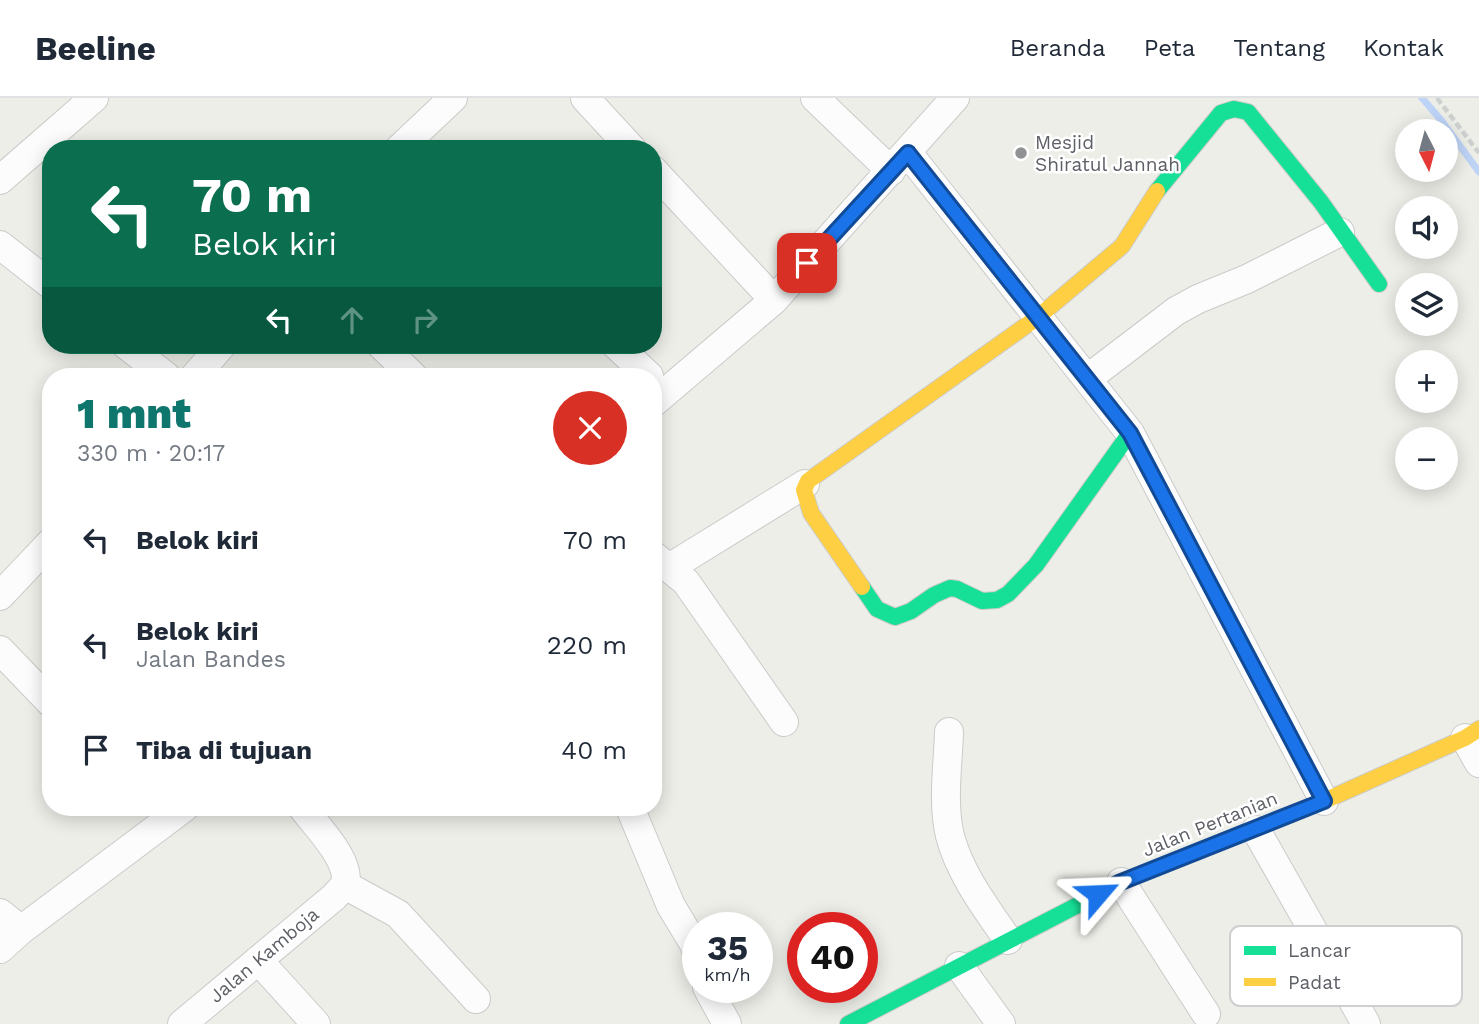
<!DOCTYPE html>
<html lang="id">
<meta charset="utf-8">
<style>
body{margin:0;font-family:"Work Sans",sans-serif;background:#f2f2f3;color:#1f2937;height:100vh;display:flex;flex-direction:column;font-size:26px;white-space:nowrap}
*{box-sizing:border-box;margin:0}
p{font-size:23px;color:#747a83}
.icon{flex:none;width:38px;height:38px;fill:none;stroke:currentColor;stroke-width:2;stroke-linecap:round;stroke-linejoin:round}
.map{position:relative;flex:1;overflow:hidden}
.sheet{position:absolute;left:42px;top:270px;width:620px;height:448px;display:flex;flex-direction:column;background:#fff;border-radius:28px;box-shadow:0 4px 18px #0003}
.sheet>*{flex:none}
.banner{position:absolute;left:42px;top:42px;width:620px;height:214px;border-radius:28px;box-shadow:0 4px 18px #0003;background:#0b6e4f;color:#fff;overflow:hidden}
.needle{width:46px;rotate:174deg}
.buttons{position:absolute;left:1395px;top:21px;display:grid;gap:14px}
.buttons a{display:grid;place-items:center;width:63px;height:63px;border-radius:50%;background:#fff;box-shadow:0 4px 18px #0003;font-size:35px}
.speed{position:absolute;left:682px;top:814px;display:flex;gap:14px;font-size:35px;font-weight:700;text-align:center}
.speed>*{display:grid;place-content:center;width:91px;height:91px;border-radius:50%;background:#fff;box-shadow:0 4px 18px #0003;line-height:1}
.speed small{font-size:18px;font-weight:400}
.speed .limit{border:10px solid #d22;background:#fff;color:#111}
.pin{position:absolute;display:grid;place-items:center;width:60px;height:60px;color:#fff;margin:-30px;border-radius:14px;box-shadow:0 4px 10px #0006}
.me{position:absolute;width:77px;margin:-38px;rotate:64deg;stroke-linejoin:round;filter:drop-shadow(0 0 5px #0008)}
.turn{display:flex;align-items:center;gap:24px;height:147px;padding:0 35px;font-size:32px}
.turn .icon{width:91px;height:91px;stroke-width:2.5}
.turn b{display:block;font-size:49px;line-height:60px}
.lanes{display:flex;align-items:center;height:66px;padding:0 35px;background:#0003;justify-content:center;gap:35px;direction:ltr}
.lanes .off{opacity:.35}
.round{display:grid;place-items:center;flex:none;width:74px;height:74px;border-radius:37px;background:#f2f2f3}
.head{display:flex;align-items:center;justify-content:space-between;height:119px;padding:0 35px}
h1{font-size:42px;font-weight:800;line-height:52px;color:#0f766e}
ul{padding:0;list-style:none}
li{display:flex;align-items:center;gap:21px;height:105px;padding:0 35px}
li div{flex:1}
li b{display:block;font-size:26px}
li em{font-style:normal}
header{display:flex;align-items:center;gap:42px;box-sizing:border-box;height:98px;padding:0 35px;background:#fff;border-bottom:2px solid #e0e1e3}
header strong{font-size:33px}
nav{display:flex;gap:38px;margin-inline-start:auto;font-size:24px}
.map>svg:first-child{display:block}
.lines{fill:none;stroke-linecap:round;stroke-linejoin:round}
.stream{stroke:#bed4f7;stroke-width:7}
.street-casing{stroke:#cacbc9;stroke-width:30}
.fast-casing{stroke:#cbcbca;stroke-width:18}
.slow-casing{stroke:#cbcbca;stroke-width:18}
.path{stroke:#ccd0ce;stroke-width:4.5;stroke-dasharray:7 3.5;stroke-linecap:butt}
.street{stroke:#fcfcfc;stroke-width:28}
.fast{stroke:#16e098;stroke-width:16}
.slow{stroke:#ffcf43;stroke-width:16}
.route-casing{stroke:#114b97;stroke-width:18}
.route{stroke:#1a73e8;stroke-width:12}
.poi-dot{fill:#909294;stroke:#fff;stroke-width:2.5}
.labels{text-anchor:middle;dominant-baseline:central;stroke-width:5;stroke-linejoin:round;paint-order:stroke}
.poi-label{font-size:19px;fill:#5e6067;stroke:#fff;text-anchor:start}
.street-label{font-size:19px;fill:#5e6067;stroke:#fff}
.key{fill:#fff;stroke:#cfcfd1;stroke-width:2}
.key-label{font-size:19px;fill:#5e6067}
</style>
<header>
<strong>Beeline</strong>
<nav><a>Beranda</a><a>Peta</a><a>Tentang</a><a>Kontak</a></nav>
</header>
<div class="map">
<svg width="1479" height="926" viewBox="0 0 1479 926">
<rect width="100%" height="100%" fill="#eeeee9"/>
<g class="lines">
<!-- stream -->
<path class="stream" d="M1422 0 1441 22 1479 74"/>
<defs>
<path id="street" d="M585 0 632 51
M815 0 891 73
M399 51 453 0
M908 55 1130 335 1324 703
M653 72 774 202
M0 82 94 0
M0 147 51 187
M126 247 166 278
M381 247 413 278
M616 247 649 278
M195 278 222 247
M1087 281 1176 213 1198 201 1247 181 1340 134
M653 305 774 202 955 0
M653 457 686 484 784 624
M669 470 805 386
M0 498 51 444
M0 552 51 605
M949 634C948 667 942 705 950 738 960 776 986 810 1008 842
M1465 640 1479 665
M302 709C316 728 352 763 345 787
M631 712 671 808 694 846 698 858
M1256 732 1366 926
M1121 784 1206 916
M345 787 398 816 476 901
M0 815 21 832
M0 851 21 832 185 709
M258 862 316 926
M959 868 1001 926
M707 889 727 926
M182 926 334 799 345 787"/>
<path id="fast" d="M1157 93 1221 15 1234 11 1248 14 1321 104 1379 186
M862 489 877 511 895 519 911 513 934 497 950 490 957 491 982 503 997 502 1008 496 1036 467 1130 335
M848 926 1103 794"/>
<path id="slow" d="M862 489 811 415 804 392 808 383 1038 219 1122 148 1157 93
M1103 794 1121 784 1324 703 1465 640 1479 631"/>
</defs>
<!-- street casing -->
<use href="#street" class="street-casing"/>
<!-- fast casing -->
<use href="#fast" class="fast-casing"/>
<!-- slow casing -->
<use href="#slow" class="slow-casing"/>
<!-- path -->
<path class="path" d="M1437 0 1479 55"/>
<!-- street -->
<use href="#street" class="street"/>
<!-- fast -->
<use href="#fast" class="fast"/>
<!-- slow -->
<use href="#slow" class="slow"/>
</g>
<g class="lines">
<defs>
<path id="route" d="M807 165 908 55 1130 335 1324 703 1121 784 1098 796"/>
</defs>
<!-- route casing -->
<use href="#route" class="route-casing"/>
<!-- route -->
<use href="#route" class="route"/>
</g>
<!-- markers -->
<circle class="poi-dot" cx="1021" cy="55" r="7"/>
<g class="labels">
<!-- poi labels -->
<g class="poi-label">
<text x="1035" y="44">Mesjid<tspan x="1035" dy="22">Shiratul Jannah</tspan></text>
</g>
<!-- street labels -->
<g class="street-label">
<text transform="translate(1210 726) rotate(-22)">Jalan Pertanian</text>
<text transform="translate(264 857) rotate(-40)">Jalan Kamboja</text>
</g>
</g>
<!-- legend -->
<rect x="1230" y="828" width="232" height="80" rx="10" class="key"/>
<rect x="1244" y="848" width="32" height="9" fill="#16e098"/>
<rect x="1244" y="880" width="32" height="8" fill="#ffcf43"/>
<g class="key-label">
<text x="1288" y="859">Lancar</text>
<text x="1288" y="891">Padat</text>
</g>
</svg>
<div class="buttons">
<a><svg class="needle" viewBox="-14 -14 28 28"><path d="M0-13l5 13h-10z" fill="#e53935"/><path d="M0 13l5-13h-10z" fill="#747a83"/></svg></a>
<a><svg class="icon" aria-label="sound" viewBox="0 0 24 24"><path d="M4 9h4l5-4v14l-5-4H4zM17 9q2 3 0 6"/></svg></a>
<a><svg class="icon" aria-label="layers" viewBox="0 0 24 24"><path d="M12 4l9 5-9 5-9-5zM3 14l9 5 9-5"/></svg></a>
<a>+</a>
<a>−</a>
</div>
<div class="speed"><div>35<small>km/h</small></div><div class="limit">40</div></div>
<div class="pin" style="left:807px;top:165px;background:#d93025"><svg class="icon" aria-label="arrive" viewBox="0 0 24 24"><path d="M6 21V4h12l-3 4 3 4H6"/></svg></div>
<svg class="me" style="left:1098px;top:796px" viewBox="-20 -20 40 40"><path d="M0-17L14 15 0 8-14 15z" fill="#1a73e8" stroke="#fff" stroke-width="4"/></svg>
<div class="banner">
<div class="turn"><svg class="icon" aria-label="left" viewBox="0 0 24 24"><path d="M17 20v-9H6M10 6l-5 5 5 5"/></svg><div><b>70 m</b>Belok kiri</div></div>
<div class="lanes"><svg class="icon" aria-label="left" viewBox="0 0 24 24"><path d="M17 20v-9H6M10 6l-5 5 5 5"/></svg><svg class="icon off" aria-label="ahead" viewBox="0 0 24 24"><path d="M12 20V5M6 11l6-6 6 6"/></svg><svg class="icon off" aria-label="right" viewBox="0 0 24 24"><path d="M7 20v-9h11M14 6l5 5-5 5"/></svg></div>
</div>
<section class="sheet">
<div class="head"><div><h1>1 mnt</h1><p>330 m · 20:17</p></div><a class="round" style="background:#d93025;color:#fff"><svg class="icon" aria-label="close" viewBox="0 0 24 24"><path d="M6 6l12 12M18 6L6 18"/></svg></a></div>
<ul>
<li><svg class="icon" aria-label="left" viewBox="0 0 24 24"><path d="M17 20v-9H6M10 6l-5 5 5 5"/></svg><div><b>Belok kiri</b></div><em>70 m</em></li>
<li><svg class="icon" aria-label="left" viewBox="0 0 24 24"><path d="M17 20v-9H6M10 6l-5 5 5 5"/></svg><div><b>Belok kiri</b><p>Jalan Bandes</p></div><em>220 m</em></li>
<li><svg class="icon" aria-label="arrive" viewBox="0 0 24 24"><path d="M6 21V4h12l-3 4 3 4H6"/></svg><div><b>Tiba di tujuan</b></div><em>40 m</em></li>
</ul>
</section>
</div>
